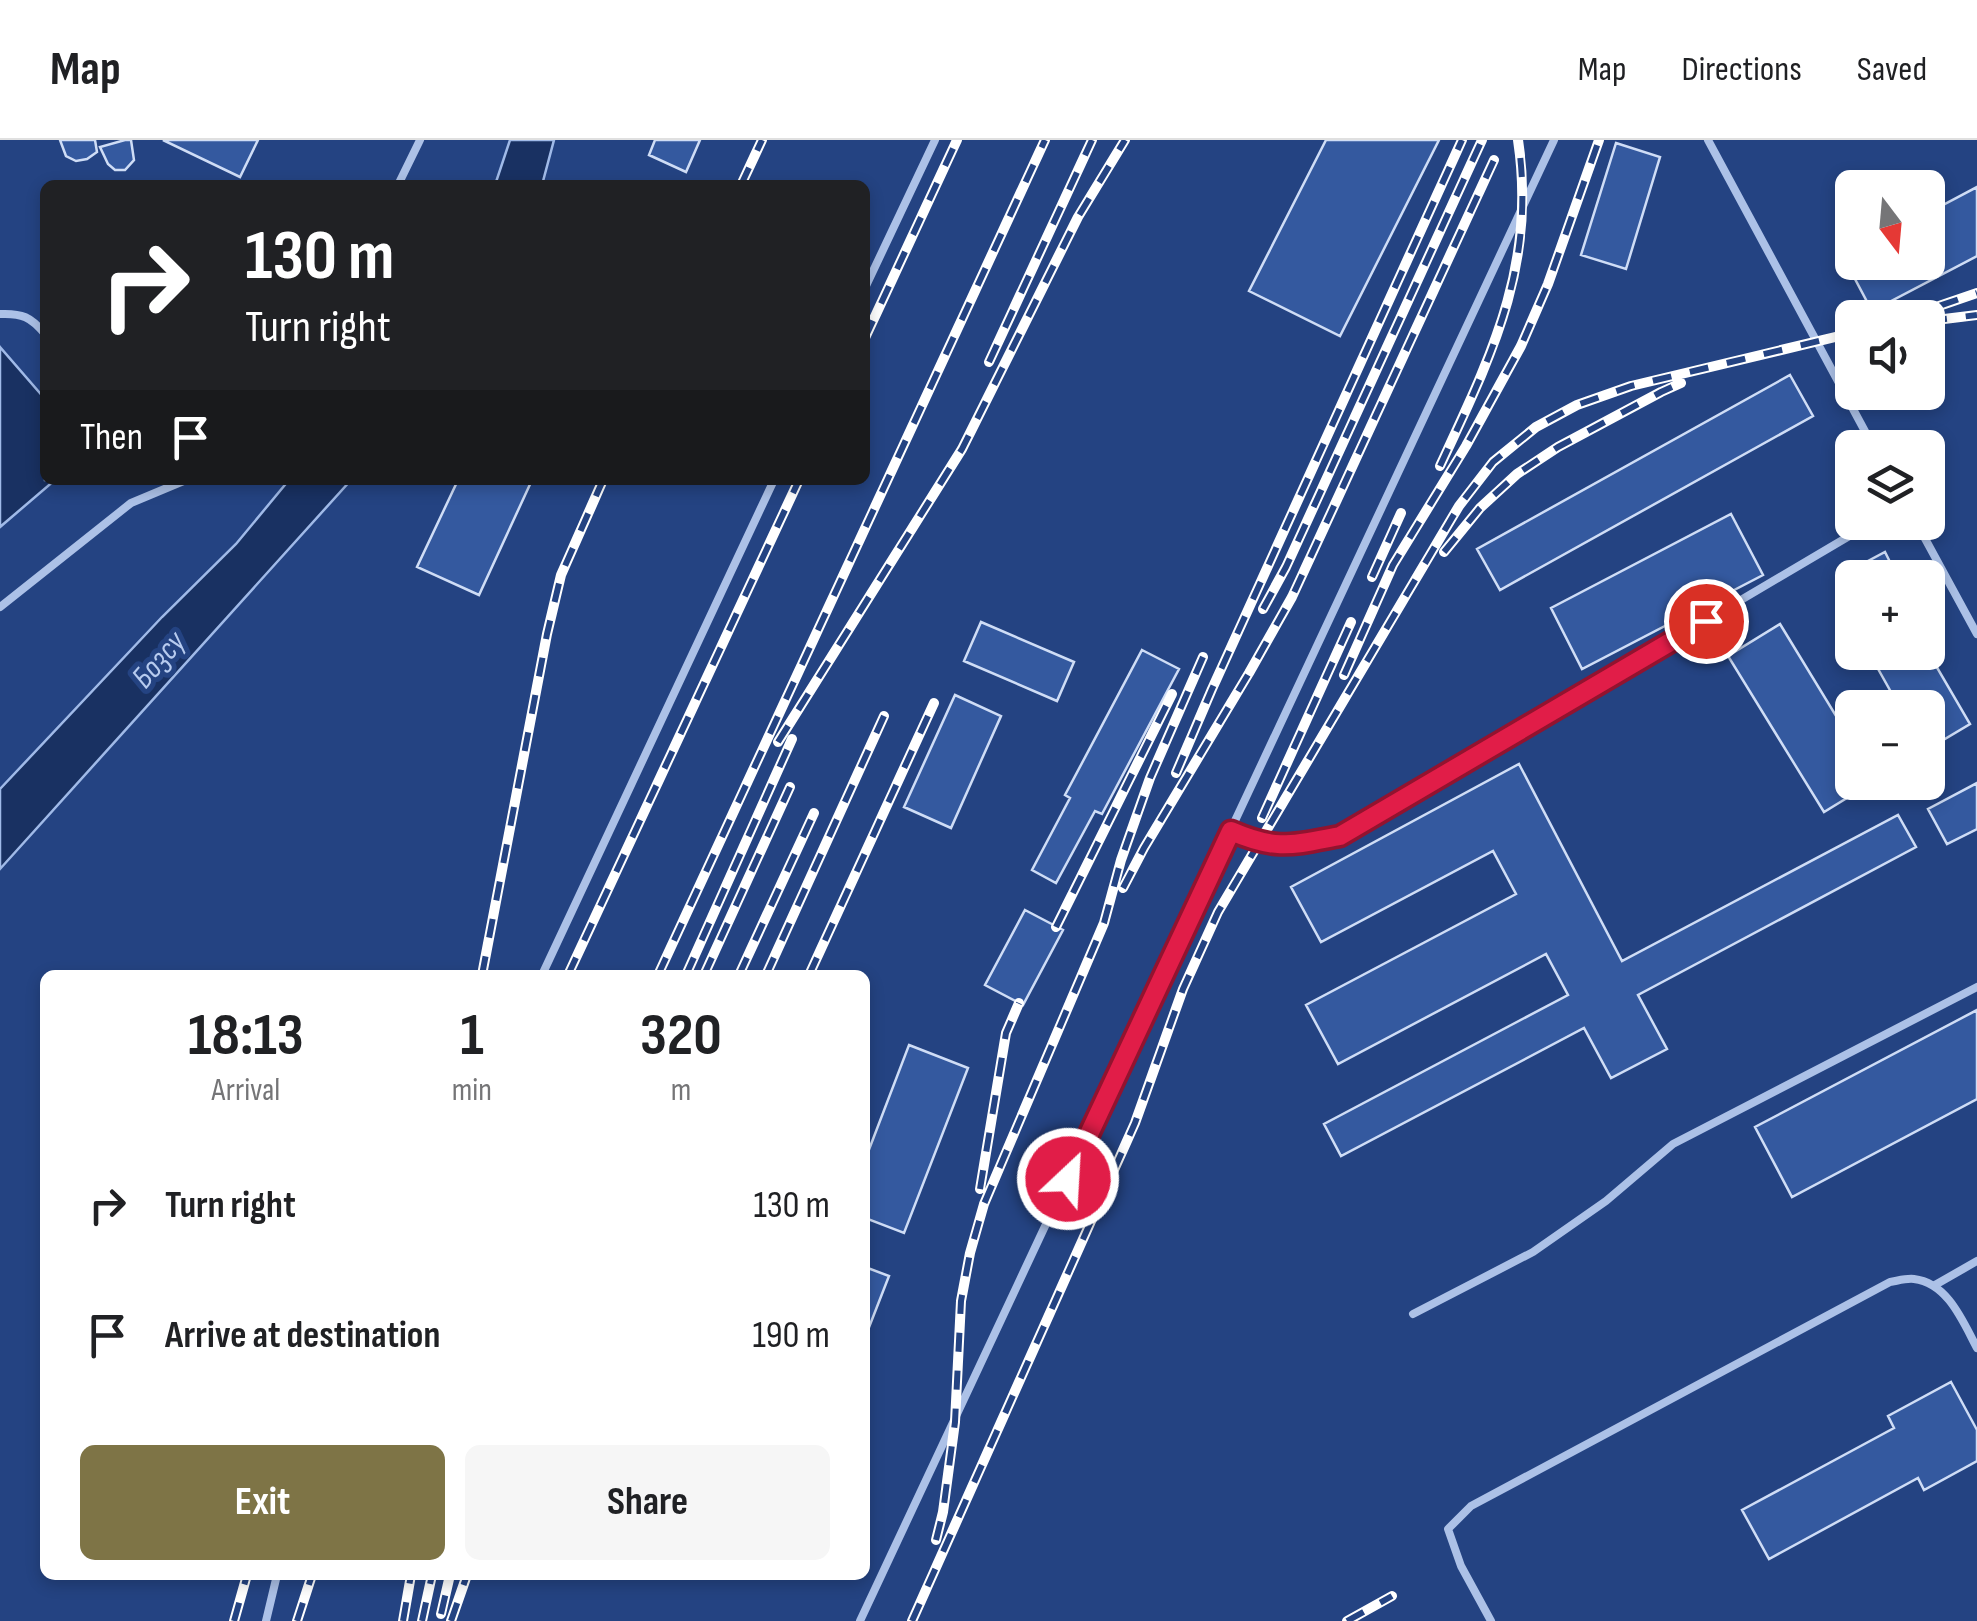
<!DOCTYPE html>
<meta charset="utf-8">
<style>
body{margin:0;font-family:"Sofia Sans Condensed",sans-serif;background:#f6f6f6;color:#202124;height:100vh;display:flex;flex-direction:column;font-size:38px;white-space:nowrap}
*{box-sizing:border-box;margin:0}
p{font-size:32px;color:#757577}
.icon{flex:none;width:55px;height:55px;fill:none;stroke:currentColor;stroke-width:2;stroke-linecap:round;stroke-linejoin:round}
.map{position:relative;flex:1;overflow:hidden}
.panel{position:absolute;left:40px;top:830px;width:830px;height:610px;display:flex;flex-direction:column;background:#fff;border-radius:15px;box-shadow:0 5px 15px #0003}
.panel>*{flex:none}
.guide{position:absolute;left:40px;top:40px;width:830px;height:305px;border-radius:15px;box-shadow:0 5px 15px #0003;background:#202124;color:#fff;overflow:hidden}
.needle{width:65px;rotate:164deg}
.tools{position:absolute;left:1835px;top:30px;display:grid;gap:20px}
.tools a{display:grid;place-items:center;width:110px;height:110px;border-radius:15px;background:#fff;box-shadow:0 5px 15px #0003;font-size:50px}
.pin{position:absolute;display:grid;place-items:center;width:85px;height:85px;color:#fff;margin:-42px;border:5px solid #fff;border-radius:50%;box-shadow:0 2px 10px #0007}
.me{position:absolute;width:110px;margin:-55px;rotate:25deg;stroke-linejoin:round;filter:drop-shadow(0 0 8px #0008)}
.turn{display:flex;align-items:center;gap:35px;height:210px;padding:0 40px;font-size:45px}
.turn .icon{width:130px;height:130px;stroke-width:2.5}
.turn b{display:block;font-size:70px;line-height:85px}
.then{display:flex;align-items:center;height:95px;padding:0 40px;background:#0003;gap:20px;font-size:38px}
.eta{display:flex;justify-content:space-evenly;align-items:center;height:170px;text-align:center}
.eta b{font-size:60px;font-weight:700;line-height:70px}
.action{display:flex;gap:20px;margin-top:auto;padding:20px 40px}
.action a{flex:1;height:115px;border-radius:15px;background:#7e7446;color:#fff;font-size:40px;font-weight:700;line-height:115px;text-align:center}
.action a+a{background:#f6f6f6;color:#202124}
ul{padding:0;list-style:none}
li{display:flex;align-items:center;gap:30px;height:130px;padding:0 40px}
li div{flex:1}
li b{display:block;font-size:38px}
li em{font-style:normal}
header{display:flex;align-items:center;gap:60px;box-sizing:border-box;height:140px;padding:0 50px;background:#fff;border-bottom:2px solid #e0e0e0}
header strong{font-size:48px}
nav{display:flex;gap:55px;margin-inline-start:auto;font-size:35px}
.map>svg:first-child{display:block}
.water{fill:#193162;stroke:#a0bae8;stroke-width:2.5}
.building{fill:#34599f;stroke:#cfddf6;stroke-width:2.5}
.lines{fill:none;stroke-linecap:round;stroke-linejoin:round}
.service{stroke:#acc1e7;stroke-width:8}
.rail-casing{stroke:#fff;stroke-width:10}
.rail{stroke:#244382;stroke-width:6;stroke-dasharray:19;stroke-linecap:butt}
.route-casing{stroke:#92132f;stroke-width:25}
.route{stroke:#e11d48;stroke-width:18}
.labels{text-anchor:middle;dominant-baseline:central;stroke-width:10;stroke-linejoin:round;paint-order:stroke}
.water-label{font-size:32px;font-style:italic;fill:#b7cbef;stroke:#244382}
</style>
<header>
<strong>Map</strong>
<nav><a>Map</a><a>Directions</a><a>Saved</a></nav>
</header>
<div class="map">
<svg width="1977" height="1481" viewBox="0 0 1977 1481">
<rect width="100%" height="100%" fill="#244382"/>
<!-- water -->
<path class="water" d="M510 0H554L542 45H495Z
M0 207 45 259V340H55L0 387Z
M289 340H351L0 729V649L162 477 236 404Z"/>
<!-- building -->
<path class="building" d="M60 0H95L97 12 87 19 76 21 66 16Z
M125 0H131L134 20 125 30H115L108 24 100 7Z
M163 0H258L240 37Z
M655 0H700L686 32 649 15Z
M1326 0H1439L1340 196 1249 151Z
M1616 3 1660 17 1626 129 1581 115Z
M1977 47V116L1872 171 1846 122H1928V73Z
M1790 235 1813 276 1500 450 1477 409Z
M458 340H532L479 455 417 427Z
M1731 374 1763 435 1582 529 1551 468Z
M1885 412 1898 438H1836Z
M981 482 1074 522 1057 561 964 521Z
M1780 484 1852 602V642H1873L1824 672 1728 516Z
M1142 510 1179 529 1102 674 1095 671 1056 743 1032 730 1070 658 1065 655Z
M1902 512H1928L1970 584 1928 609V568H1900L1877 527Z
M955 555 1001 576 951 688 904 667Z
M1519 624 1622 821 1898 675 1916 707 1638 855 1667 909 1611 938 1584 888 1341 1016 1324 984 1568 855 1546 814 1338 924 1306 865 1516 754 1493 711 1321 802 1291 747Z
M1977 643V689L1947 704 1928 669Z
M1025 770 1063 790 1023 865 985 845Z
M1977 870V959L1792 1057 1755 987Z
M909 905 968 928 904 1093 865 1078V1020Z
M865 1127 889 1136 866 1195H865Z
M1951 1242 1977 1290V1321L1924 1350 1918 1338 1769 1419 1742 1370 1894 1288 1888 1276Z"/>
<g class="lines">
<!-- service -->
<path class="service" d="M1708 0 1874 308
M398 45 420 0
M865 148 935 0
M0 174C22 173 31 177 45 194
M1916 382 1977 494
M0 467 131 363 186 340
M1231 691C1277 710 1292 705 1340 697L1873 382
M542 835 774 340
M1935 1145 1977 1121
M1413 1174 1533 1112 1606 1061 1673 1004 1977 847
M266 1481 277 1435
M860 1481 1554 0
M1491 1481 1461 1426 1448 1389 1471 1366 1890 1142C1897 1141 1906 1138 1914 1139 1948 1143 1963 1182 1977 1208"/>
<defs>
<path id="rail" d="M741 45 762 0
M1904 178 1977 153
M1928 181 1977 175
M865 198 957 0
M989 222 1092 0
M1440 326C1491 216 1537 126 1518 0
M1444 412 1480 368 1517 334 1558 307 1661 252 1681 243
M1372 437 1401 373
M1263 469 1286 427 1482 0
M1344 535 1393 425 1466 306 1521 206 1548 144 1599 0
M778 602 962 309 1078 77 1125 0
M1176 633 1212 549 1462 0
M1262 678 1351 482
M1123 748 1144 708 1249 533 1292 457 1494 20
M1056 787 1172 554
M482 835 547 494 561 435 603 340
M568 835 799 340
M658 835 1045 0
M686 835 792 599
M704 835 790 647
M739 835 814 673
M766 835 884 576
M809 835 934 563
M980 1049 1006 893 1019 863
M936 1400 943 1372 955 1282 961 1161 970 1113 984 1064 1104 783 1121 720 1150 638 1203 517
M441 1474 450 1435
M234 1481 247 1435
M297 1481 312 1435
M403 1481 411 1435
M422 1481 432 1435
M451 1481 467 1435
M912 1481 1135 983 1183 849 1218 772 1459 366 1493 322 1536 287 1577 265 1631 246 1852 193
M1347 1481 1392 1456"/>
</defs>
<!-- rail casing -->
<use href="#rail" class="rail-casing"/>
<!-- rail -->
<use href="#rail" class="rail"/>
</g>
<g class="lines">
<defs>
<path id="route" d="M1068 1039 1231 691C1277 711 1292 705 1340 696L1706 481"/>
</defs>
<!-- route casing -->
<use href="#route" class="route-casing"/>
<!-- route -->
<use href="#route" class="route"/>
</g>
<g class="labels">
<!-- water labels -->
<g class="water-label">
<text transform="translate(159 520) rotate(-49)">Бозсу</text>
</g>
</g>
</svg>
<div class="tools">
<a><svg class="needle" viewBox="-14 -14 28 28"><path d="M0-13l5 13h-10z" fill="#e53935"/><path d="M0 13l5-13h-10z" fill="#757577"/></svg></a>
<a><svg class="icon" aria-label="sound" viewBox="0 0 24 24"><path d="M4 9h4l5-4v14l-5-4H4zM17 9q2 3 0 6"/></svg></a>
<a><svg class="icon" aria-label="layers" viewBox="0 0 24 24"><path d="M12 4l9 5-9 5-9-5zM3 14l9 5 9-5"/></svg></a>
<a>+</a>
<a>−</a>
</div>
<div class="pin" style="left:1706px;top:481px;background:#d93025"><svg class="icon" aria-label="arrive" viewBox="0 0 24 24"><path d="M6 21V4h12l-3 4 3 4H6"/></svg></div>
<svg class="me" style="left:1068px;top:1039px" viewBox="-20 -20 40 40"><circle r="17" fill="#e11d48" stroke="#fff" stroke-width="3"/><path d="M0-11L8 9 0 5-8 9z" fill="#fff"/></svg>
<div class="guide">
<div class="turn"><svg class="icon" aria-label="right" viewBox="0 0 24 24"><path d="M7 20v-9h11M14 6l5 5-5 5"/></svg><div><b>130 m</b>Turn right</div></div>
<div class="then">Then<svg class="icon" aria-label="arrive" viewBox="0 0 24 24"><path d="M6 21V4h12l-3 4 3 4H6"/></svg></div>
</div>
<section class="panel">
<div class="eta">
<div><b>18:13</b><p>Arrival</p></div>
<div><b>1</b><p>min</p></div>
<div><b>320</b><p>m</p></div>
</div>
<ul>
<li><svg class="icon" aria-label="right" viewBox="0 0 24 24"><path d="M7 20v-9h11M14 6l5 5-5 5"/></svg><div><b>Turn right</b></div><em>130 m</em></li>
<li><svg class="icon" aria-label="arrive" viewBox="0 0 24 24"><path d="M6 21V4h12l-3 4 3 4H6"/></svg><div><b>Arrive at destination</b></div><em>190 m</em></li>
</ul>
<div class="action"><a>Exit</a><a>Share</a></div>
</section>
</div>
